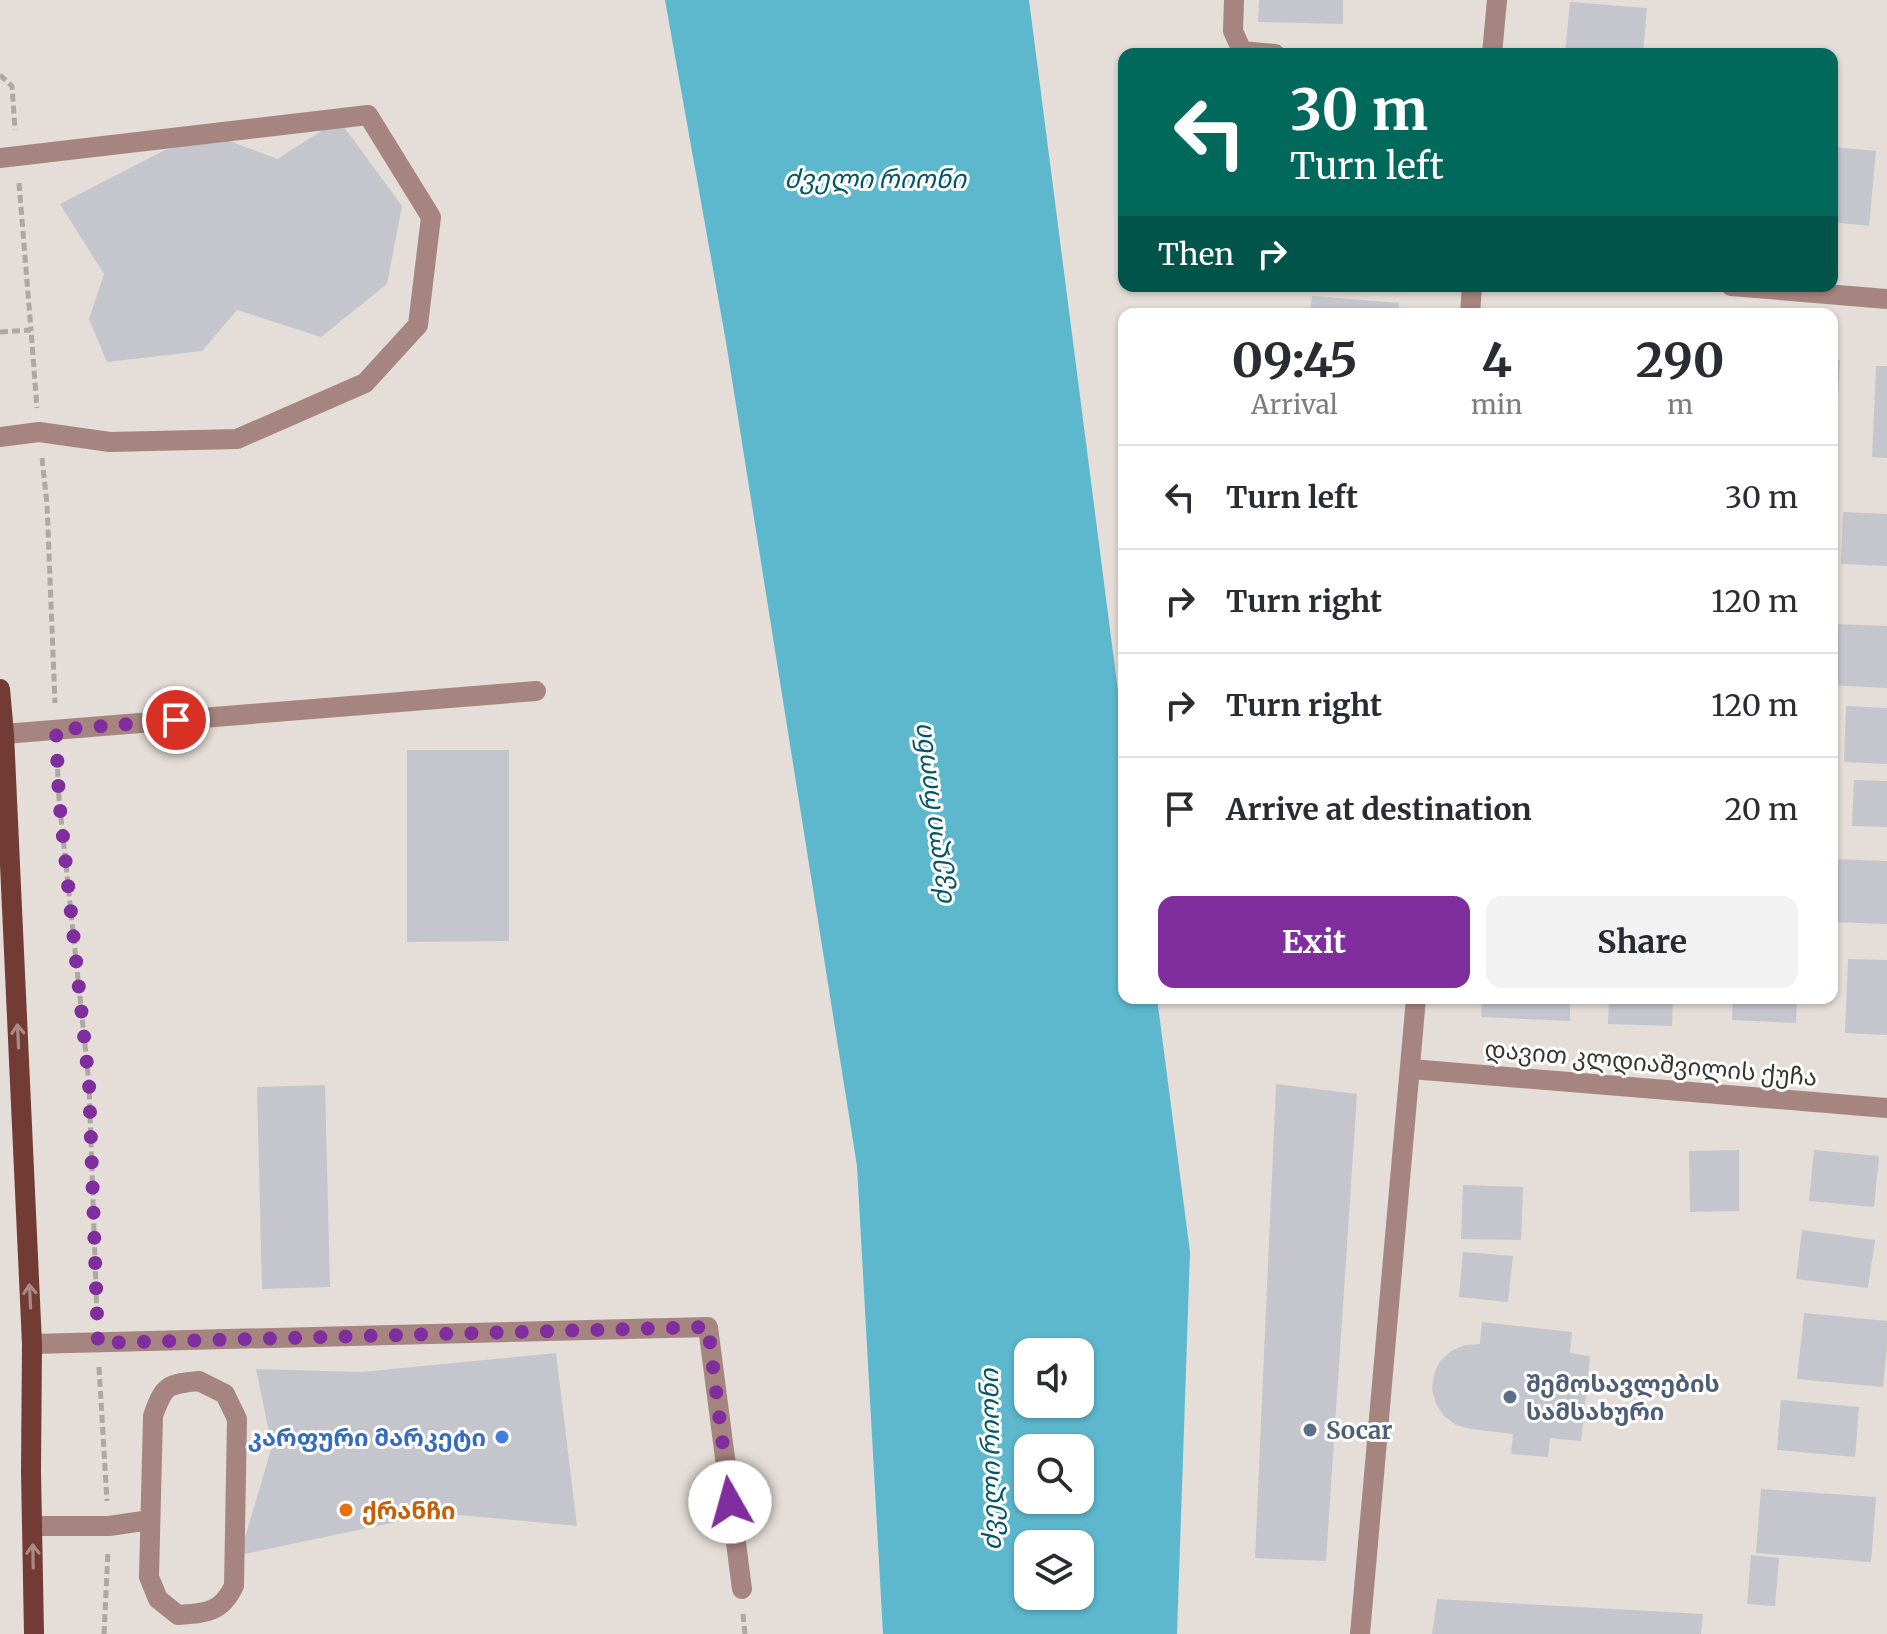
<!DOCTYPE html>
<meta charset="utf-8">
<style>
body{margin:0;font-family:Merriweather,"Noto Sans Georgian",serif;background:#f2f2f3;color:#2b2b33;height:100vh;display:flex;flex-direction:column;font-size:30px;white-space:nowrap}
*{box-sizing:border-box;margin:0}
p{font-size:26px;color:#7c7c81}
.icon{flex:none;width:44px;height:44px;fill:none;stroke:currentColor;stroke-width:2;stroke-linecap:round;stroke-linejoin:round}
.map{position:relative;flex:1;overflow:hidden}
.sheet{position:absolute;left:1118px;top:308px;width:720px;height:696px;display:flex;flex-direction:column;background:#fff;border-radius:16px;box-shadow:0 2px 6px #0004}
.sheet>*{flex:none}
.top-card{position:absolute;left:1118px;top:48px;width:720px;height:244px;border-radius:16px;box-shadow:0 2px 6px #0004;background:#00695c;color:#fff;overflow:hidden}
.tools{position:absolute;left:1014px;top:1338px;display:grid;gap:16px}
.tools a{display:grid;place-items:center;width:80px;height:80px;border-radius:16px;background:#fff;box-shadow:0 2px 6px #0004;font-size:40px}
.pin{position:absolute;display:grid;place-items:center;width:68px;height:68px;color:#fff;margin:-34px;border:4px solid #fff;border-radius:50%;box-shadow:0 2px 8px #0007}
.me{position:absolute;width:88px;margin:-44px;rotate:353deg;stroke-linejoin:round;filter:drop-shadow(0 0 6px #0008)}
.turn{display:flex;align-items:center;gap:28px;height:168px;padding:0 40px;font-size:36px}
.turn .icon{width:104px;height:104px;stroke-width:2.5}
.turn b{display:block;font-size:56px;line-height:68px}
.then{display:flex;align-items:center;height:76px;padding:0 40px;background:#0003;gap:16px;font-size:30px}
.eta{display:flex;justify-content:space-evenly;align-items:center;height:136px;text-align:center}
.eta b{font-size:48px;font-weight:700;line-height:56px}
.cta{display:flex;gap:16px;margin-top:auto;padding:16px 40px}
.cta a{flex:1;height:92px;border-radius:16px;background:#802e9e;color:#fff;font-size:32px;font-weight:700;line-height:92px;text-align:center}
.cta a+a{background:#f2f2f3;color:#2b2b33}
ul{padding:0;list-style:none}
li{display:flex;align-items:center;gap:24px;height:104px;padding:0 40px;border-top:2px solid #e1e1e2}
li div{flex:1}
li b{display:block;font-size:30px}
li em{font-style:normal}
.map>svg:first-child{display:block}
.water{fill:#5db8cd;fill-rule:evenodd}
.building{fill:#c5c5ce}
.lines{fill:none;stroke-linecap:round;stroke-linejoin:round}
.path{stroke:#aea8a3;stroke-width:5;stroke-dasharray:8 4;stroke-linecap:butt}
.minor{stroke:#a68580;stroke-width:20}
.major{stroke:#723c34;stroke-width:20}
.oneway{stroke:#aa8a85}
.route{stroke:#802e9e;stroke-width:14;stroke-dasharray:0 25.2}
.service-dot{fill:#5c6f8a;stroke:#fff;stroke-width:3}
.shop-dot{fill:#3f7fe0;stroke:#fff;stroke-width:3}
.food-dot{fill:#e8710a;stroke:#fff;stroke-width:3}
.labels{text-anchor:middle;dominant-baseline:central;stroke-width:6;stroke-linejoin:round;paint-order:stroke}
.street-label{font-size:24px;fill:#383432;stroke:#fff}
.service-label{font-size:24px;font-weight:bold;fill:#4e5e75;stroke:#fff;text-anchor:start}
.shop-label{font-size:24px;font-weight:bold;fill:#366cbe;stroke:#fff;text-anchor:end}
.food-label{font-size:24px;font-weight:bold;fill:#c56008;stroke:#fff;text-anchor:start}
.water-label{font-size:26px;font-style:italic;fill:#025665;stroke:#fff}
</style>
<div class="map">
<svg width="1887" height="1634" viewBox="0 0 1887 1634">
<rect width="100%" height="100%" fill="#e5ddd7"/>
<!-- water -->
<path class="water" d="M665 0H1029L1124 738V998H1157L1190 1252 1177 1634H883L857 1166 726 342ZM1028 1352H1080V1404H1028ZM1028 1448H1080V1500H1028ZM1028 1544H1080V1596H1028Z"/>
<!-- building -->
<path class="building" d="M1259 0H1343V24L1258 22Z
M1570 2 1647 8 1643 54H1565Z
M339 120 402 206 387 284 321 337 237 310 202 351 107 362 89 319 104 274 60 204 165 150 219 137 277 159Z
M1832 147 1876 151 1869 226 1832 222Z
M1312 296 1399 303 1398 314H1310Z
M1832 360H1840L1836 445H1832Z
M1876 366H1887V458L1872 457Z
M1843 512 1887 514V566L1841 564Z
M1832 624 1887 626V688L1832 685Z
M1846 706 1887 708V764L1844 762Z
M407 750H509V941L407 942Z
M1854 780 1887 781V827L1852 826Z
M1832 859 1887 861V924L1832 922Z
M1848 959 1887 960V1035L1845 1033Z
M1482 998H1570V1021L1481 1017Z
M1609 998H1673L1672 1026 1608 1024Z
M1733 998H1797L1796 1023 1732 1020Z
M1276 1084 1357 1094 1326 1561 1255 1558Z
M325 1085 330 1287 262 1289 257 1087Z
M1739 1150V1211L1690 1212 1689 1151Z
M1814 1150 1879 1156 1874 1207 1809 1201Z
M1463 1185 1523 1187 1521 1240 1461 1239Z
M1802 1230 1875 1240 1868 1288 1796 1279Z
M1463 1252 1513 1256 1508 1302 1459 1297Z
M1804 1313 1887 1321V1346L1883 1387 1797 1379Z
M1482 1322 1572 1332 1570 1353 1590 1356 1581 1441 1550 1438 1548 1457 1511 1454 1513 1434 1471 1429 1456 1425 1444 1416 1436 1404 1432 1389 1434 1374 1440 1361 1451 1351 1465 1345 1480 1344Z
M556 1353 577 1526 438 1513 240 1555 272 1446 256 1369 362 1372Z
M1781 1400 1859 1407 1855 1457 1777 1450Z
M1761 1489 1876 1497 1871 1562 1756 1553Z
M1751 1555 1779 1558 1775 1606 1747 1604Z
M1437 1599 1703 1614 1701 1634H1432Z"/>
<g class="lines">
<!-- path -->
<path class="path" d="M0 75 12 86 15 130
M19 183 31 330
M0 332 31 330 37 408
M42 458 47 504 55 703
M57 757 59 799 89 1083 97 1318
M99 1367 107 1501
M743 1614 745 1634
M104 1634 108 1551"/>
<!-- minor -->
<path class="minor" d="M1234 0 1233 31 1242 51 1275 54
M1492 54 1497 0
M0 158 368 115 431 217 418 325 365 383 237 439 110 442 39 432 0 437
M1731 286 1887 299
M1470 314 1472 286
M4 734 536 691
M1411 1069 1887 1108
M32 1344 708 1327 742 1589
M199 1381 225 1394 237 1419 234 1586C221 1613 206 1613 178 1615L158 1599 149 1577 153 1416C164 1385 167 1384 199 1381Z
M32 1526H109L150 1520
M1360 1634 1416 998"/>
<!-- major -->
<path class="major" d="M0 689 4 734 32 1344 31 1471 34 1634"/>
</g>
<!-- one-way arrows -->
<defs><path id="oneway-shaft" d="M-6 0H5M1.5-3L5.5 0L1.5 3" fill="none" stroke-width="1.6" stroke-linecap="round" stroke-linejoin="round" transform="scale(2)"/></defs>
<g class="oneway">
<use href="#oneway-shaft" transform="translate(18 1036) rotate(-93)"/>
<use href="#oneway-shaft" transform="translate(30 1296) rotate(-93)"/>
<use href="#oneway-shaft" transform="translate(33 1556) rotate(-91)"/>
</g>
<g class="lines">
<!-- route -->
<path class="route" d="M176 720 56 730 59 799 89 1083 98 1343 708 1327 730 1502"/>
</g>
<!-- markers -->
<g class="service-dot">
<circle cx="1510" cy="1397" r="8"/>
<circle cx="1310" cy="1430" r="8"/>
</g>
<circle class="shop-dot" cx="502" cy="1437" r="8"/>
<circle class="food-dot" cx="346" cy="1510" r="8"/>
<g class="labels">
<!-- street labels -->
<g class="street-label">
<text transform="translate(1651 1063) rotate(5)">დავით კლდიაშვილის ქუჩა</text>
</g>
<!-- service labels -->
<g class="service-label">
<text x="1526" y="1383">შემოსავლების<tspan x="1526" dy="28">სამსახური</tspan></text>
<text x="1326" y="1430">Socar</text>
</g>
<!-- shop labels -->
<g class="shop-label">
<text x="486" y="1437">კარფური მარკეტი</text>
</g>
<!-- food labels -->
<g class="food-label">
<text x="362" y="1510">ქრანჩი</text>
</g>
<!-- water labels -->
<g class="water-label">
<text x="875" y="178">ძველი რიონი</text>
<text transform="translate(932 816) rotate(-97)">ძველი რიონი</text>
<text transform="translate(990 1460) rotate(-91)">ძველი რიონი</text>
</g>
</g>
</svg>
<div class="tools">
<a><svg class="icon" aria-label="sound" viewBox="0 0 24 24"><path d="M4 9h4l5-4v14l-5-4H4zM17 9q2 3 0 6"/></svg></a>
<a><svg class="icon" aria-label="search" viewBox="0 0 24 24"><circle cx="10" cy="10" r="6"/><path d="M15 15l6 6"/></svg></a>
<a><svg class="icon" aria-label="layers" viewBox="0 0 24 24"><path d="M12 4l9 5-9 5-9-5zM3 14l9 5 9-5"/></svg></a>
</div>
<div class="pin" style="left:176px;top:720px;background:#d93025"><svg class="icon" aria-label="arrive" viewBox="0 0 24 24"><path d="M6 21V4h12l-3 4 3 4H6"/></svg></div>
<svg class="me" style="left:730px;top:1502px" viewBox="-20 -20 40 40"><circle r="19" fill="#fff"/><path d="M0-13L10 11 0 6-10 11z" fill="#802e9e"/></svg>
<div class="top-card">
<div class="turn"><svg class="icon" aria-label="left" viewBox="0 0 24 24"><path d="M17 20v-9H6M10 6l-5 5 5 5"/></svg><div><b>30 m</b>Turn left</div></div>
<div class="then">Then<svg class="icon" aria-label="right" viewBox="0 0 24 24"><path d="M7 20v-9h11M14 6l5 5-5 5"/></svg></div>
</div>
<section class="sheet">
<div class="eta">
<div><b>09:45</b><p>Arrival</p></div>
<div><b>4</b><p>min</p></div>
<div><b>290</b><p>m</p></div>
</div>
<ul>
<li><svg class="icon" aria-label="left" viewBox="0 0 24 24"><path d="M17 20v-9H6M10 6l-5 5 5 5"/></svg><div><b>Turn left</b></div><em>30 m</em></li>
<li><svg class="icon" aria-label="right" viewBox="0 0 24 24"><path d="M7 20v-9h11M14 6l5 5-5 5"/></svg><div><b>Turn right</b></div><em>120 m</em></li>
<li><svg class="icon" aria-label="right" viewBox="0 0 24 24"><path d="M7 20v-9h11M14 6l5 5-5 5"/></svg><div><b>Turn right</b></div><em>120 m</em></li>
<li><svg class="icon" aria-label="arrive" viewBox="0 0 24 24"><path d="M6 21V4h12l-3 4 3 4H6"/></svg><div><b>Arrive at destination</b></div><em>20 m</em></li>
</ul>
<div class="cta"><a>Exit</a><a>Share</a></div>
</section>
</div>
